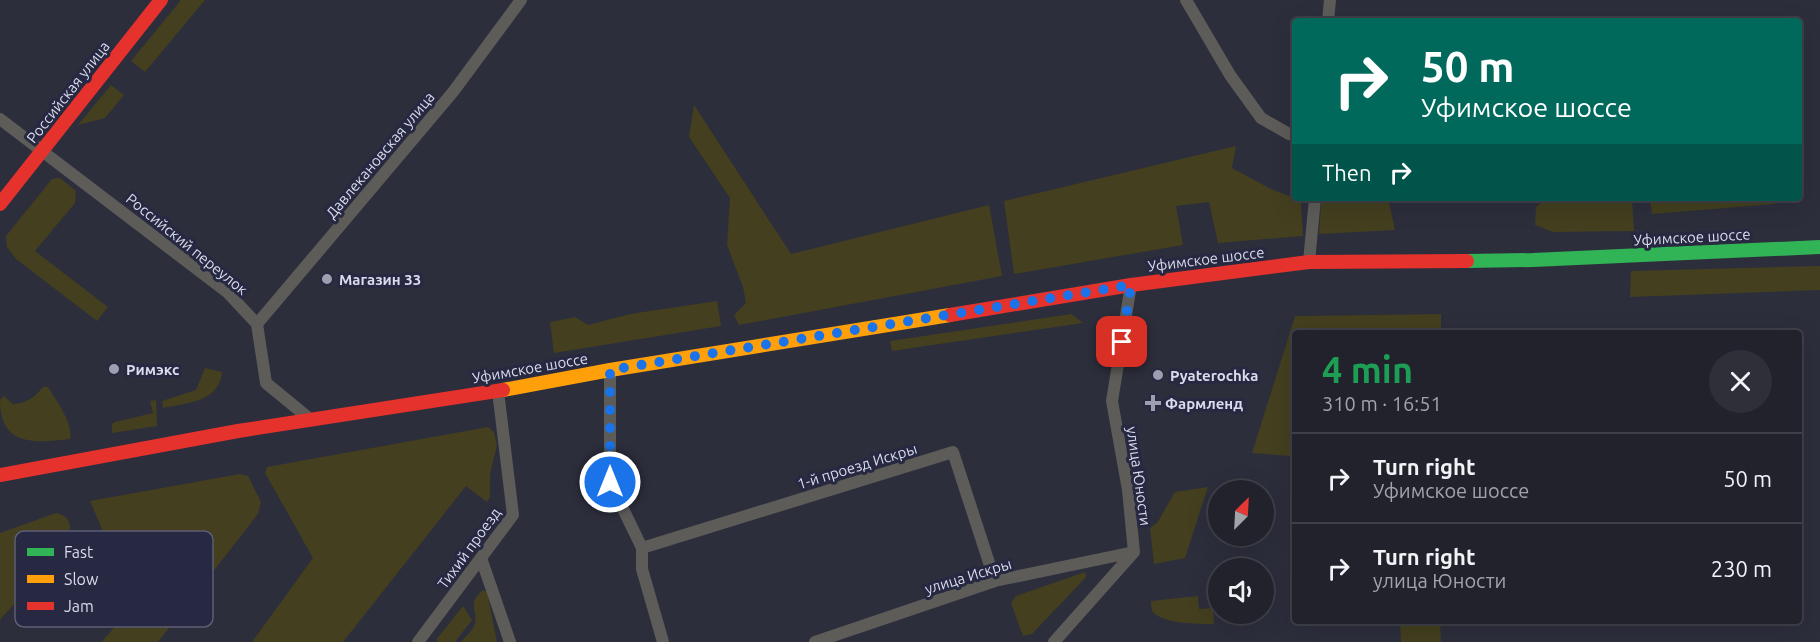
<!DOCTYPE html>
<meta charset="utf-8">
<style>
body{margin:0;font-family:Ubuntu,sans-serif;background:#2e2f39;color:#f1f3f6;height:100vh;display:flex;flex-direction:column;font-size:22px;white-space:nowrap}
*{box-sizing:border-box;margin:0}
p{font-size:20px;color:#a2a4aa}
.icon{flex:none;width:33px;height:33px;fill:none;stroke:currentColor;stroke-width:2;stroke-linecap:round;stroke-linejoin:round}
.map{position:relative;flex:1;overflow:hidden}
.drawer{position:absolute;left:1292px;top:330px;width:510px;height:294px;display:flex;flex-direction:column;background:#22222d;border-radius:6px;box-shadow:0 6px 24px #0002,0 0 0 2px #3f3f49}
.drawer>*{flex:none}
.guide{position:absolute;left:1292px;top:18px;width:510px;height:183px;border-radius:6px;box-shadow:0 6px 24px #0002,0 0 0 2px #3f3f49;background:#00695c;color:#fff;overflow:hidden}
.needle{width:39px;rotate:24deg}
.controls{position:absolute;left:1208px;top:480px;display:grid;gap:12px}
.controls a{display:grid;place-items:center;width:66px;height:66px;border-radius:50%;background:#22222d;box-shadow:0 6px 24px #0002,0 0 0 2px #3f3f49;font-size:30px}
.pin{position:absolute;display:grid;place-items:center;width:51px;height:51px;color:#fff;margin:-26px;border-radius:12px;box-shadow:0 3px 9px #0006}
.me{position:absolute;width:66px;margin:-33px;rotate:0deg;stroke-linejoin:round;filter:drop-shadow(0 0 4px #0008)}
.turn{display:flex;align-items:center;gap:21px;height:126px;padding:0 30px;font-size:27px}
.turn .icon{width:78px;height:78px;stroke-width:2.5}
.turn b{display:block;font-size:42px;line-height:51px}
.then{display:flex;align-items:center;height:57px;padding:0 30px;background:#0003;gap:12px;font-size:22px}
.round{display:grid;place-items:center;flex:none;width:63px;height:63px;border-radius:32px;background:#2e2f39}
.head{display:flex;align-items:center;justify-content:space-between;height:102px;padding:0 30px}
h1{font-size:36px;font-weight:700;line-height:45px;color:#1e9e55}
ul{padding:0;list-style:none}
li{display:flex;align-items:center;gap:18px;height:90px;padding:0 30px;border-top:2px solid #3f3f49}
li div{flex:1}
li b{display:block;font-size:22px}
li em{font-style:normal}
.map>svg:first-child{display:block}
.green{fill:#433f1f}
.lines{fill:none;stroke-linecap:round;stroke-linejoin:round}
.street{stroke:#5d5c59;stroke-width:12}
.fast{stroke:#30b455;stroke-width:14}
.slow{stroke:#ff9f0a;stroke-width:14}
.jam{stroke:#e5322d;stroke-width:14}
.route{stroke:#1a73e8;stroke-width:10;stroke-dasharray:0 18}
.poi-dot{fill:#9d9faf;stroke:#272842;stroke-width:2}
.labels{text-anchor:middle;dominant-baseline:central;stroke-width:6;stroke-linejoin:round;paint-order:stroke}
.street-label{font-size:15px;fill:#dadced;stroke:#272842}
.poi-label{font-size:15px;font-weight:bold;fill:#dadced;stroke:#272842;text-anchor:start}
.key{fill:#272842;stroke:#5d5e75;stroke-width:1.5}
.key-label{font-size:16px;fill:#dadced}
</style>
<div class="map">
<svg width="1820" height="642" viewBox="0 0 1820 642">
<rect width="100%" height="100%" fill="#2d2e3c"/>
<!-- green -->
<path class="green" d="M181 0H205L145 72 131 61Z
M111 85 124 95 105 118 78 125Z
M694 105 791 254 989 205 1002 276 739 325 734 315 746 303 743 287 727 245 730 198 689 137Z
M1236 146 1232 168 1271 189 1301 201 1303 236 1218 243 1209 202 1176 206 1183 245 1014 274 1004 201Z
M60 178 76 191 75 203 35 251 108 307 97 321 16 259 7 247 6 236 52 179Z
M1799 188H1803V197L1774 204 1652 214 1650 198H1798Z
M1340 198H1383L1389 202 1395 230 1319 234 1321 203Z
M1546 198H1632L1634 231 1553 232 1535 225 1536 207Z
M1820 266V290L1630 297 1631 271Z
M717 301 721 326 554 353 550 322 575 317 588 325 630 314Z
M1071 314 1083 323 892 351 890 341Z
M1441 314V333H1294V394L1292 412 1294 451 1290 456 1252 453 1295 316Z
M205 368 222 372C220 402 186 403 163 408L162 401 196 390Z
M43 387H48C56 400 74 424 70 439 35 443 0 447 0 400L4 396 13 404C27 403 34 398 43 387Z
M156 400 157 426 112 433V424L115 422 153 413 150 401Z
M488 427 494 432 497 445 490 474V497L487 502 466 486 343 642H252L313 558 265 473 267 467Z
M240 474 248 476 261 502 258 514 158 642H102C107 635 116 627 119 619 132 586 102 531 90 501Z
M1208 487 1185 558 1154 564 1150 528 1157 523 1175 492Z
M56 513C63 515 68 517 70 525 73 544 14 604 0 620V533Z
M1085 572 1086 577 1032 634 1023 636 1011 603 1016 596Z
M483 590 487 592 497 642H461C465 637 471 632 474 626 480 611 465 605 483 590Z
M1198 596 1199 609 1213 608 1214 624C1199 624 1161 624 1152 611 1151 608 1151 604 1151 601Z
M463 606 472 620 455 642H439L436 640Z
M1400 621H1440L1441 642H1401Z"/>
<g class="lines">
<!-- street -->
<path class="street" d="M1186 0 1230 75 1261 118 1289 134 1294 135
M1328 21 1330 0
M0 119 227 292 257 324 266 383 311 420
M1309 262 1315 198
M257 324 453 92 521 0
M610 370V482L642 548V569L663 642
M642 548 953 452 995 581
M481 558 510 642
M418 642 513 515 498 391
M815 642 995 581 1134 552
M1054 642 1134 552 1128 490 1112 401 1131 285"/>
<!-- fast -->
<path class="fast" d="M1467 261 1533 260 1820 247"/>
<!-- slow -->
<path class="slow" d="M503 390 610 370 950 315"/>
<!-- jam -->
<path class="jam" d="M0 204 161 0
M950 315 1131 285 1309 262 1467 261
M0 475 238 431 503 390"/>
</g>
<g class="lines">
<!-- route -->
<path class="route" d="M610 482V370L1131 285 1122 342"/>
</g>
<!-- markers -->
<g class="poi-dot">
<circle cx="327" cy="279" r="6"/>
<circle cx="114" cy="369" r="6"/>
<circle cx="1158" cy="375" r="6"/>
<path d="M1150 394h6v6h6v6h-6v6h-6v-6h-6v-6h6z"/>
</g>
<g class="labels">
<!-- street labels -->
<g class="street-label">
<text transform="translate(68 92) rotate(-52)">Российская улица</text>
<text transform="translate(380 155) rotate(-50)">Давлекановская улица</text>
<text transform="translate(1692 237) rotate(-3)">Уфимское шоссе</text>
<text transform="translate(187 244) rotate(39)">Российский переулок</text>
<text transform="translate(1206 259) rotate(-7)">Уфимское шоссе</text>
<text transform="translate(530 368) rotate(-10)">Уфимское шоссе</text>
<text transform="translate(857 466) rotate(-17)">1-й проезд Искры</text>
<text transform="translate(1139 476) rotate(82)">улица Юности</text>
<text transform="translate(469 548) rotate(-54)">Тихий проезд</text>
<text transform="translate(968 576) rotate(-17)">улица Искры</text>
</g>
<!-- poi labels -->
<g class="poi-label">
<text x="339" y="279">Магазин 33</text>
<text x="126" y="369">Римэкс</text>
<text x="1170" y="375">Pyaterochka</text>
<text x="1165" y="403">Фармленд</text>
</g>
</g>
<!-- legend -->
<rect x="15" y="531" width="198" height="96" rx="9" class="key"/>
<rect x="27" y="548" width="27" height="8" fill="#30b455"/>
<rect x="27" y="575" width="27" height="8" fill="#ff9f0a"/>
<rect x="27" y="602" width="27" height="8" fill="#e5322d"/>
<g class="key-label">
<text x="64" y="558">Fast</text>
<text x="64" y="585">Slow</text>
<text x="64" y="612">Jam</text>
</g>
</svg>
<div class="controls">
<a><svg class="needle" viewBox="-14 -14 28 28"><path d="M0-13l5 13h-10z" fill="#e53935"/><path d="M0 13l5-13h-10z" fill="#a2a4aa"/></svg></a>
<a><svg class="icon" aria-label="sound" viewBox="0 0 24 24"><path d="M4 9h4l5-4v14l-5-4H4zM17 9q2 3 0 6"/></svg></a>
</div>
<div class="pin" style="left:1122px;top:342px;background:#d93025"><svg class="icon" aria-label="arrive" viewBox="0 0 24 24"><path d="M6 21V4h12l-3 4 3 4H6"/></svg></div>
<svg class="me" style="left:610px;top:482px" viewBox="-20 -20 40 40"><circle r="17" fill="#1a73e8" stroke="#fff" stroke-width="3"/><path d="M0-11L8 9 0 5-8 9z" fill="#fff"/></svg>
<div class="guide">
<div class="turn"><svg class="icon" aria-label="right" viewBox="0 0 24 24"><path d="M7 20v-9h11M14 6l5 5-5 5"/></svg><div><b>50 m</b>Уфимское шоссе</div></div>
<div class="then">Then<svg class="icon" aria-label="right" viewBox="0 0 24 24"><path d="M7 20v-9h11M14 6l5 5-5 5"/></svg></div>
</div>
<section class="drawer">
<div class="head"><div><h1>4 min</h1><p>310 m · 16:51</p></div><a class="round"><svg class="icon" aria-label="close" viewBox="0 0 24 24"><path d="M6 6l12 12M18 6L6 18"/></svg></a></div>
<ul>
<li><svg class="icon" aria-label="right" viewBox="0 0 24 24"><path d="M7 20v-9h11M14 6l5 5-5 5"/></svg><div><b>Turn right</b><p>Уфимское шоссе</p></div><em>50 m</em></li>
<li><svg class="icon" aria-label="right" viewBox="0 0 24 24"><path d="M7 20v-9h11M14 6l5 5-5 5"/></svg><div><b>Turn right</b><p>улица Юности</p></div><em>230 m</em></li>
</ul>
</section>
</div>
